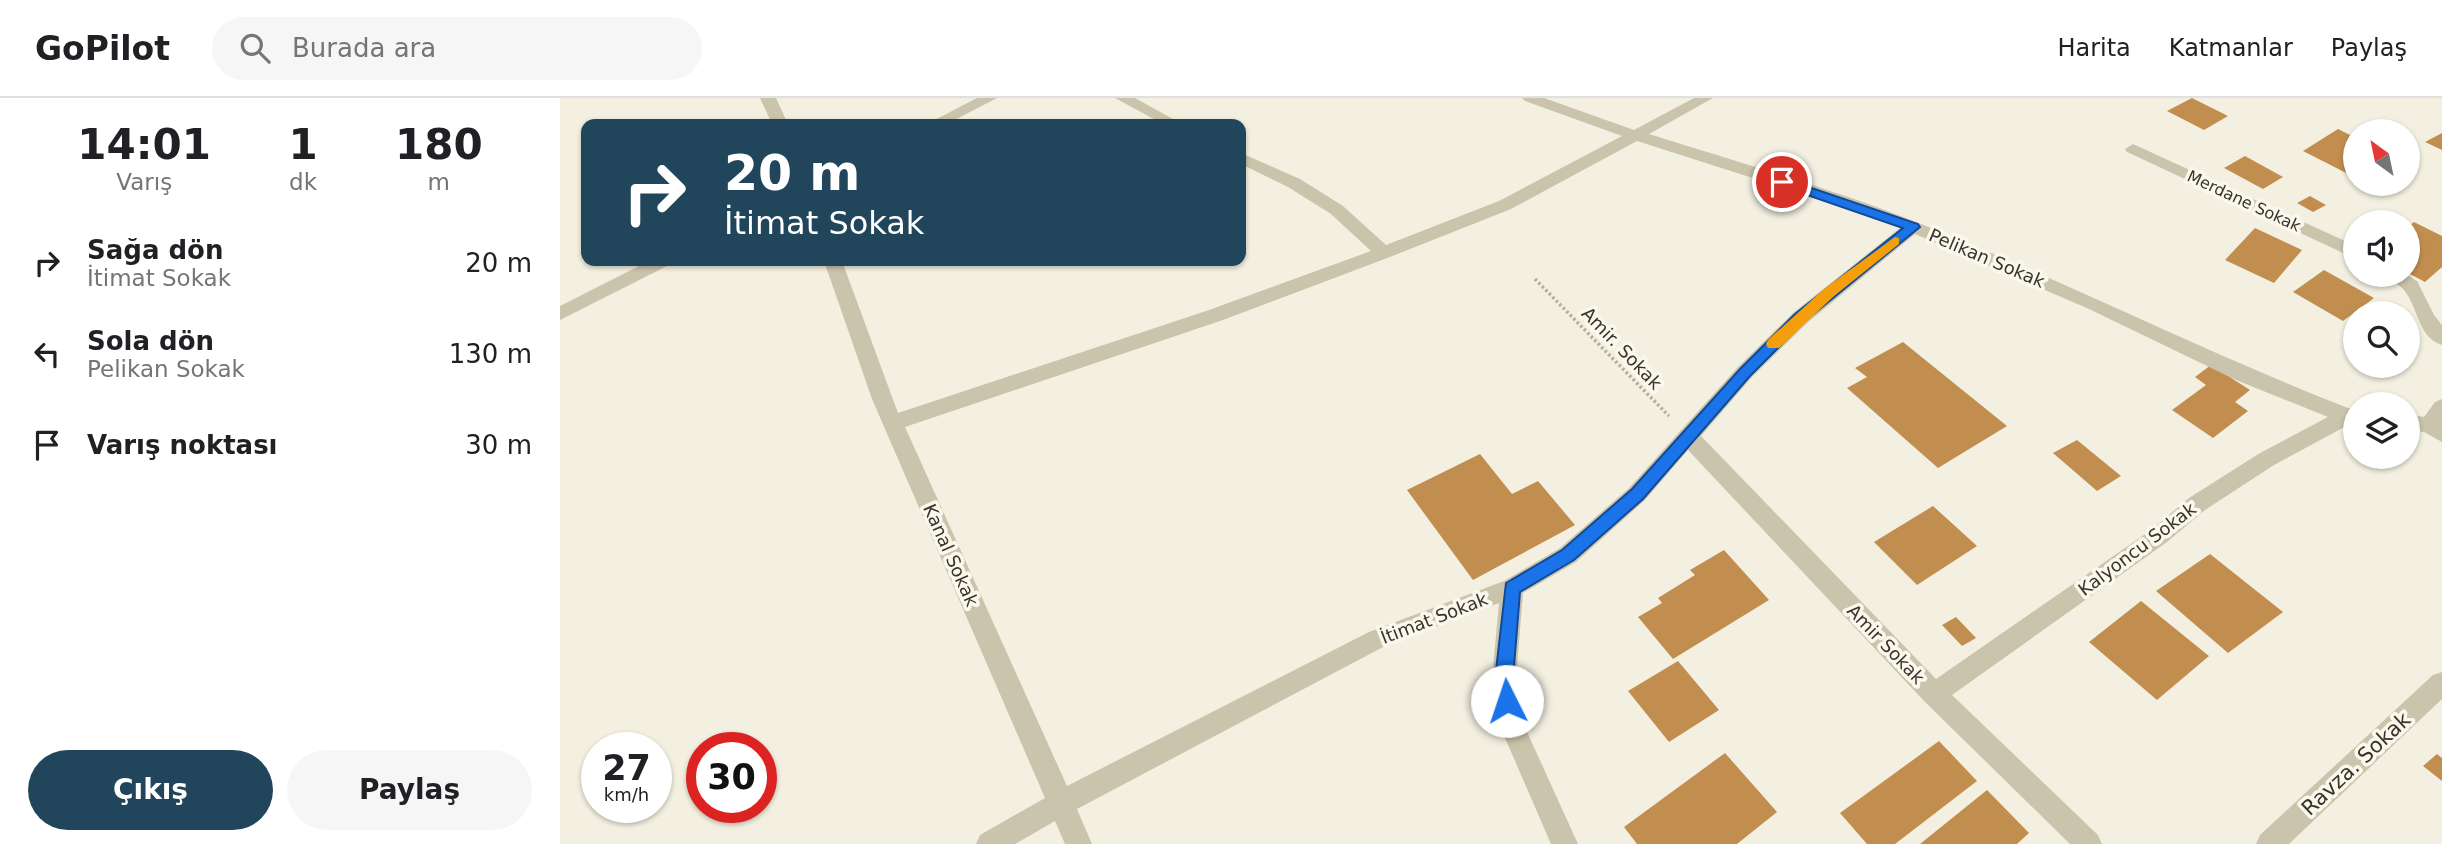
<!DOCTYPE html>
<html lang="tr">
<meta charset="utf-8">
<style>
body{margin:0;font-family:"DejaVu Sans",sans-serif;background:#f6f6f6;color:#202124;height:100vh;display:flex;flex-direction:column;font-size:26px;white-space:nowrap}
*{box-sizing:border-box;margin:0}
p{font-size:23px;color:#757577}
.icon{flex:none;width:38px;height:38px;fill:none;stroke:currentColor;stroke-width:2;stroke-linecap:round;stroke-linejoin:round}
.map{position:relative;flex:1;overflow:hidden}
.drawer{display:flex;flex-direction:column;background:#fff;width:560px}
.drawer>*{flex:none}
.hud{position:absolute;left:21px;top:21px;width:665px;height:147px;border-radius:14px;box-shadow:0 2px 5px #0004;background:#21455a;color:#fff;overflow:hidden}
.needle{width:46px;rotate:327deg}
.fabs{position:absolute;left:1783px;top:21px;display:grid;gap:14px}
.fabs a{display:grid;place-items:center;width:77px;height:77px;border-radius:50%;background:#fff;box-shadow:0 2px 5px #0004;font-size:35px}
.speed{position:absolute;left:21px;top:634px;display:flex;gap:14px;font-size:35px;font-weight:700;text-align:center}
.speed>*{display:grid;place-content:center;width:91px;height:91px;border-radius:50%;background:#fff;box-shadow:0 2px 5px #0004;line-height:1}
.speed small{font-size:18px;font-weight:400}
.speed .limit{border:10px solid #d22;background:#fff;color:#111}
.pin{position:absolute;display:grid;place-items:center;width:60px;height:60px;color:#fff;margin:-30px;border:4px solid #fff;border-radius:50%;box-shadow:0 2px 7px #0007}
.me{position:absolute;width:77px;margin:-38px;rotate:356deg;stroke-linejoin:round;filter:drop-shadow(0 0 5px #0008)}
.turn{display:flex;align-items:center;gap:24px;height:147px;padding:0 28px;font-size:32px}
.turn .icon{width:91px;height:91px;stroke-width:2.5}
.turn b{display:block;font-size:49px;line-height:60px}
.eta{display:flex;justify-content:space-evenly;align-items:center;height:119px;text-align:center}
.eta b{font-size:42px;font-weight:800;line-height:49px}
.cta{display:flex;gap:14px;margin-top:auto;padding:14px 28px}
.cta a{flex:1;height:80px;border-radius:42px;background:#21455a;color:#fff;font-size:28px;font-weight:800;line-height:80px;text-align:center}
.cta a+a{background:#f6f6f6;color:#202124}
ul{padding:0;list-style:none}
li{display:flex;align-items:center;gap:21px;height:91px;padding:0 28px}
li div{flex:1}
li b{display:block;font-size:26px}
li em{font-style:normal}
header{display:flex;align-items:center;gap:42px;box-sizing:border-box;height:98px;padding:0 35px;background:#fff;border-bottom:2px solid #e0e0e0}
header strong{font-size:33px}
nav{display:flex;gap:38px;margin-inline-start:auto;font-size:24px}
.search{width:490px;height:63px;background:#f6f6f6;display:flex;align-items:center;gap:18px;box-sizing:border-box;padding:0 24px;border-radius:38px;color:#757577;font-size:26px}
main{display:flex;flex:1;min-height:0}
.map>svg:first-child{display:block}
.building{fill:#c28e4f}
.lines{fill:none;stroke-linecap:round;stroke-linejoin:round}
.path{stroke:#b7ae97;stroke-width:3.5;stroke-dasharray:2.5 2.5;stroke-linecap:butt}
.minor{fill:#cbc4ac;fill-rule:evenodd}
.route{fill:#1a73e8;stroke:#114b97;stroke-width:2}
.slow{fill:#f59e0b}
.labels{text-anchor:middle;dominant-baseline:central;stroke-width:7;stroke-linejoin:round;paint-order:stroke}
.far-street-label{font-size:16px;fill:#39342b;stroke:#faf8ed}
.street-label{font-size:18px;fill:#39342b;stroke:#faf8ed}
.near-street-label{font-size:21px;fill:#39342b;stroke:#faf8ed}
</style>
<header>
<strong>GoPilot</strong>
<div class="search"><svg class="icon" aria-label="search" viewBox="0 0 24 24"><circle cx="10" cy="10" r="6"/><path d="M15 15l6 6"/></svg>Burada ara</div>
<nav><a>Harita</a><a>Katmanlar</a><a>Paylaş</a></nav>
</header>
<main>
<section class="drawer">
<div class="eta">
<div><b>14:01</b><p>Varış</p></div>
<div><b>1</b><p>dk</p></div>
<div><b>180</b><p>m</p></div>
</div>
<ul>
<li><svg class="icon" aria-label="right" viewBox="0 0 24 24"><path d="M7 20v-9h11M14 6l5 5-5 5"/></svg><div><b>Sağa dön</b><p>İtimat Sokak</p></div><em>20 m</em></li>
<li><svg class="icon" aria-label="left" viewBox="0 0 24 24"><path d="M17 20v-9H6M10 6l-5 5 5 5"/></svg><div><b>Sola dön</b><p>Pelikan Sokak</p></div><em>130 m</em></li>
<li><svg class="icon" aria-label="arrive" viewBox="0 0 24 24"><path d="M6 21V4h12l-3 4 3 4H6"/></svg><div><b>Varış noktası</b></div><em>30 m</em></li>
</ul>
<div class="cta"><a>Çıkış</a><a>Paylaş</a></div>
</section>
<div class="map">
<svg width="1882" height="746" viewBox="0 0 1882 746">
<rect width="100%" height="100%" fill="#f3f0e1"/>
<!-- building -->
<path class="building" d="M1632 0 1668 18 1644 32 1607 13Z
M1778 31 1796 40V80L1743 53Z
M1882 35V52L1865 44Z
M1685 58 1723 79 1703 91 1664 70Z
M1750 98 1766 107 1753 114 1737 105Z
M1854 124 1882 138V169L1865 184 1848 175V129Z
M1695 130 1742 152 1714 185 1665 162Z
M1764 172 1814 200 1783 223 1733 194Z
M1343 244 1447 328 1378 370 1287 290 1307 279 1295 270Z
M1651 267 1690 292 1675 304 1688 313 1653 340 1612 312 1646 287 1635 279Z
M1517 342 1561 378 1537 393 1493 355Z
M920 356 952 396 978 383 1015 427 913 482 847 392Z
M1373 408 1417 448 1357 487 1314 444Z
M1164 452 1209 502 1113 561 1078 519 1102 505 1098 500 1135 477 1130 472Z
M1650 456 1723 514 1668 555 1596 493Z
M1581 503 1649 558 1597 602 1529 544Z
M1396 519 1416 540 1402 548 1382 527Z
M1118 563 1159 612 1109 644 1068 593Z
M1379 643 1417 683 1335 746H1307L1280 715Z
M1165 655 1217 714 1177 746H1077L1064 729Z
M1877 656 1882 660V683L1863 668Z
M1427 692 1469 735 1457 746H1360Z"/>
<g class="lines">
<!-- path -->
<path class="path" d="M975 181 1109 318"/>
<!-- minor -->
<path class="minor" d="M200 0H216L228 26H212Z
M417 0H437L387 26H367Z
M555 0H575L622 26H603Z
M962 0H984L1074 32 1134 0H1153L1089 36C1180 65 1272 90 1361 126 1505 183 1644 254 1788 310H1796V326H1790L1714 367 1645 412 1607 444 1392 597 1538 737 1542 746H1510L1365 604 1128 352 1085 402 1016 464 963 495 956 581 963 625 1018 746H991L939 626 932 581 939 505 825 548 517 711 532 746H505L495 723 455 746H416L420 737 485 700 312 301 264 163H282L338 315 649 212 811 153 771 116 728 89 681 66V55L740 81 783 108 826 147 939 103 1062 38 965 3ZM1077 43 1261 102 1340 130 1233 215 1178 269 1069 390 1000 450 944 483 809 534 507 688 345 329 663 222 830 159 951 111ZM1355 136 1529 211 1676 282 1768 319 1700 355 1629 400 1591 432 1376 581 1141 338 1192 279 1247 225Z
M1573 46 1796 148V161L1567 54 1565 51Z
M89 163H112L109 167 0 222V208Z
M1825 177H1847L1857 183 1874 217 1882 227V247C1857 239 1858 207 1843 191 1838 185 1830 184 1825 177Z
M1882 301V344L1864 334 1848 332V316L1864 319 1875 304Z
M1882 574V601L1729 746H1696L1700 737 1873 577Z"/>
</g>
<!-- route -->
<path class="route" d="M1222 80 1358 126 1360 129 1245 223 1190 278 1083 401 1014 462 960 494 953 581 957 603 954 609 947 612 941 609 935 581 946 485 1002 452 1072 391 1180 271 1235 216 1343 130 1218 87V81Z"/>
<!-- slow -->
<path class="slow" d="M1335 139 1339 140V146L1274 198 1219 250H1208L1206 246 1208 242 1264 191Z"/>
<g class="labels">
<!-- far-street labels -->
<g class="far-street-label">
<text transform="translate(1684 103) rotate(25)">Merdane Sokak</text>
</g>
<!-- street labels -->
<g class="street-label">
<text transform="translate(1427 160) rotate(23)">Pelikan Sokak</text>
<text transform="translate(1062 250) rotate(46)">Amir. Sokak</text>
<text transform="translate(1577 451) rotate(-37)">Kalyoncu Sokak</text>
<text transform="translate(391 457) rotate(66)">Kanal Sokak</text>
<text transform="translate(874 520) rotate(-21)">İtimat Sokak</text>
<text transform="translate(1326 546) rotate(46)">Amir Sokak</text>
</g>
<!-- near-street labels -->
<g class="near-street-label">
<text transform="translate(1796 666) rotate(-43)">Ravza. Sokak</text>
</g>
</g>
</svg>
<div class="fabs">
<a><svg class="needle" viewBox="-14 -14 28 28"><path d="M0-13l5 13h-10z" fill="#e53935"/><path d="M0 13l5-13h-10z" fill="#757577"/></svg></a>
<a><svg class="icon" aria-label="sound" viewBox="0 0 24 24"><path d="M4 9h4l5-4v14l-5-4H4zM17 9q2 3 0 6"/></svg></a>
<a><svg class="icon" aria-label="search" viewBox="0 0 24 24"><circle cx="10" cy="10" r="6"/><path d="M15 15l6 6"/></svg></a>
<a><svg class="icon" aria-label="layers" viewBox="0 0 24 24"><path d="M12 4l9 5-9 5-9-5zM3 14l9 5 9-5"/></svg></a>
</div>
<div class="speed"><div>27<small>km/h</small></div><div class="limit">30</div></div>
<div class="pin" style="left:1222px;top:84px;background:#d93025"><svg class="icon" aria-label="arrive" viewBox="0 0 24 24"><path d="M6 21V4h12l-3 4 3 4H6"/></svg></div>
<svg class="me" style="left:947px;top:603px" viewBox="-20 -20 40 40"><circle r="19" fill="#fff"/><path d="M0-13L10 11 0 6-10 11z" fill="#1a73e8"/></svg>
<div class="hud">
<div class="turn"><svg class="icon" aria-label="right" viewBox="0 0 24 24"><path d="M7 20v-9h11M14 6l5 5-5 5"/></svg><div><b>20 m</b>İtimat Sokak</div></div>
</div>
</div>
</main>
